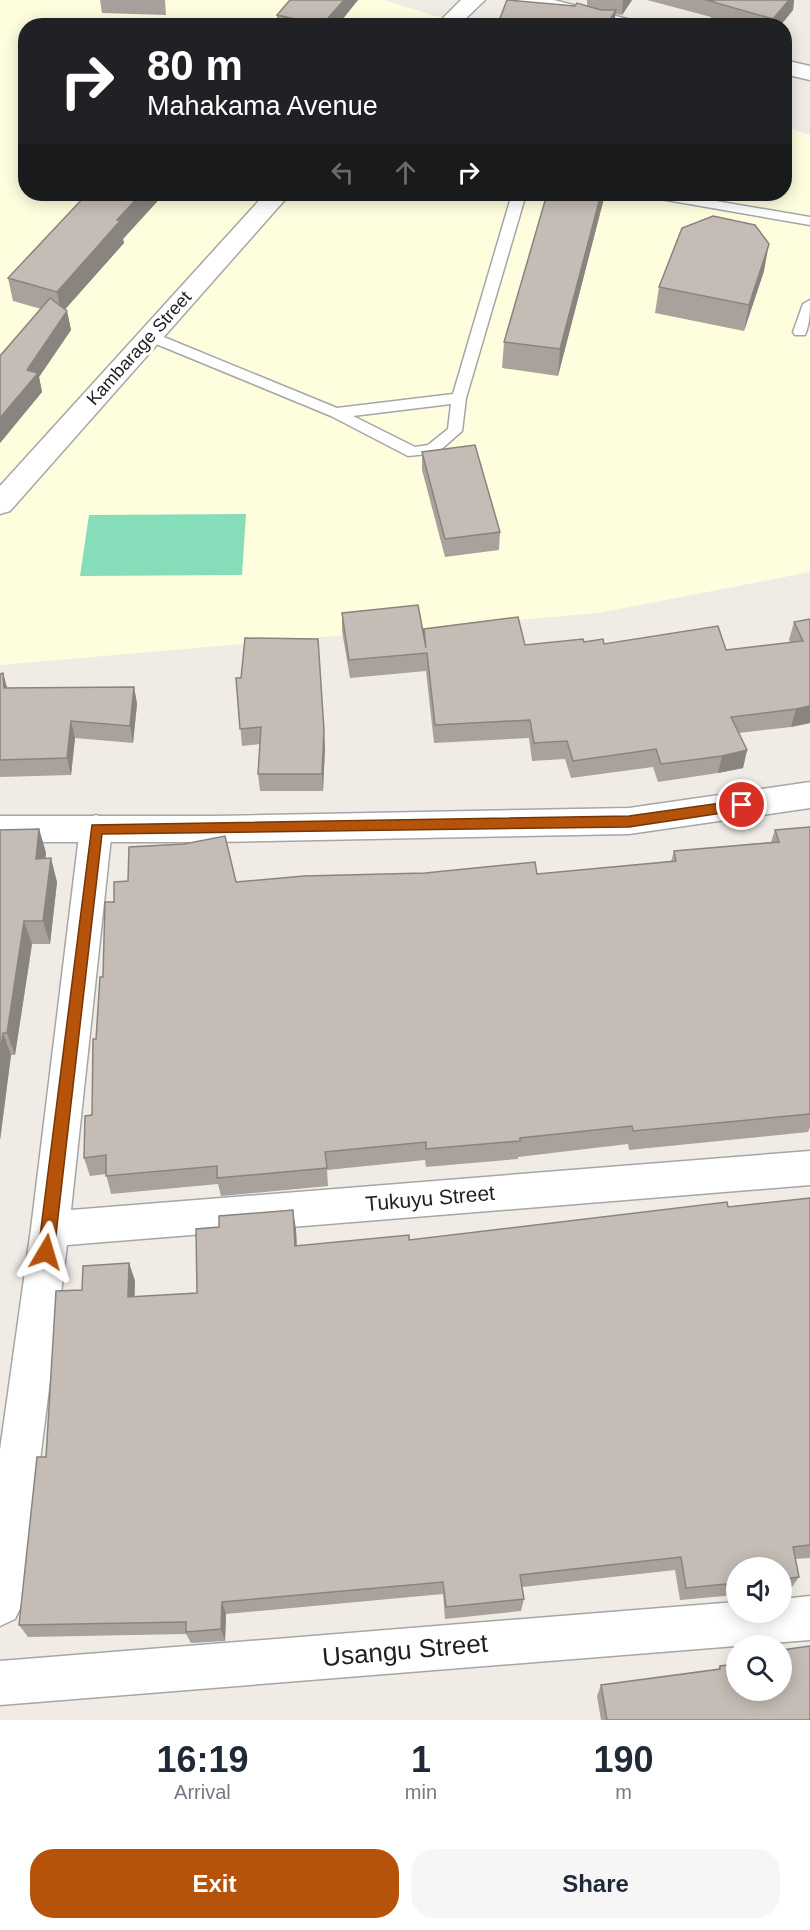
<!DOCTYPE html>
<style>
body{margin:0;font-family:Helvetica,sans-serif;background:#f6f6f7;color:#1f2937;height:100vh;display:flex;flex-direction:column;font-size:22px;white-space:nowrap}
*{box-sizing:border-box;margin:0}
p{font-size:20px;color:#747a83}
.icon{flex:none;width:33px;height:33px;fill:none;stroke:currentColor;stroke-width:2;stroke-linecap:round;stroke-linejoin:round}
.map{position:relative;height:1720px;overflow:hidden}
.panel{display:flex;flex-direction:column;background:#fff;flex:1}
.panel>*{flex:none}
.top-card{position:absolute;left:18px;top:18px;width:774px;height:183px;border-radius:24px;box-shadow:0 3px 15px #0003;background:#202124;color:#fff;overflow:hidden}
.tools{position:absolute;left:726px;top:1557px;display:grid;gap:12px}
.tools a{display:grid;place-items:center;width:66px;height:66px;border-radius:50%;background:#fff;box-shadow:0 3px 15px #0003;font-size:30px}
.pin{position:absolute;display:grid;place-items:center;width:51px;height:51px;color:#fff;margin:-26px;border:3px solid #fff;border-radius:50%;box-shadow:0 2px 6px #0007}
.me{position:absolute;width:66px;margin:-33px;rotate:7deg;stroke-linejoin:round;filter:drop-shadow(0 0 4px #0008)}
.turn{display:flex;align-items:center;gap:21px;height:126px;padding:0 30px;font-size:27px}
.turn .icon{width:78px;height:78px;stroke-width:2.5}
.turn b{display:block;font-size:42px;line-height:51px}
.lanes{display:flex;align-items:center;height:57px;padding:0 30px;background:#0003;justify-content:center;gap:30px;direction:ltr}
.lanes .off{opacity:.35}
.eta{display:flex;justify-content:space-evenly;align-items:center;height:102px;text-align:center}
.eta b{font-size:36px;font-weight:800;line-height:42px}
.cta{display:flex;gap:12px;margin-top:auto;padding:12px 30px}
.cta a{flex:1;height:69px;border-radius:24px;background:#b45309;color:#fff;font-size:24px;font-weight:800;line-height:69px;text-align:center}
.cta a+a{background:#f6f6f7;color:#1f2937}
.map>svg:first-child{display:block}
.education{fill:#fefedf}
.pitch{fill:#85ddb9}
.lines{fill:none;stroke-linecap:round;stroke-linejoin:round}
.service-casing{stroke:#a6a6a6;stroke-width:3}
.minor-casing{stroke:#a6a6a6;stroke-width:3}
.tertiary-casing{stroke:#a6a6a6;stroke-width:3}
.service{fill:#fff;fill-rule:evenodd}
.minor{fill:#fff;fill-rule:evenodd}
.tertiary{fill:#fff;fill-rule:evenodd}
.wall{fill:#a9a29c}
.shaded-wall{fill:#89847f}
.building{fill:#c4bcb5;stroke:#89847f;stroke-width:1.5}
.route{fill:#b45309;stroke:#753606;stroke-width:1.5}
.labels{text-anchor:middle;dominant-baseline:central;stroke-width:6;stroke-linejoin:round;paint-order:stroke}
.far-street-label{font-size:18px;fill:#1f1f1f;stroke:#fff}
.street-label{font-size:21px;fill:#1f1f1f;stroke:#fff}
.near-street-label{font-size:26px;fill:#1f1f1f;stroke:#fff}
</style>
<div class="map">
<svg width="810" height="1720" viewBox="0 0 810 1720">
<rect width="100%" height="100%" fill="#f0ece5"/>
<!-- education -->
<path class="education" d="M0 0H384L465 25 26 26V194H784L785 127 810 135V572L598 613 0 665Z"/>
<!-- pitch -->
<path class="pitch" d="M246 514 242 575 80 576 89 515Z"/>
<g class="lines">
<defs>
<path id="service" d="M512 194H526L466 398 462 431 437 453 408 456 331 416 144 339 142 336 144 333H154L337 408 453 394ZM451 404 448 429 428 445 415 447 353 416Z
M648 194H675L810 217V225L655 198Z
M810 300C810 312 810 324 805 335H795L793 332 803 304Z"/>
<path id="minor" d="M461 0H485L458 26H435Z
M518 0H554L635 21 637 26H600L521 5Z
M784 60 810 66V80L784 74Z
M265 194H290L10 511 0 514V486Z
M96 815 108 819 112 828 71 1210 810 1151V1185L67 1245 22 1604 15 1619 0 1626V1450L31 1229 80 828 84 819Z
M810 1596V1640L0 1705V1661L736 1602V1612H782V1599Z"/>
<path id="tertiary" d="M810 782V808L629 834 215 842H0V816H215L629 808Z"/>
</defs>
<!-- service casing -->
<use href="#service" class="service-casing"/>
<!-- minor casing -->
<use href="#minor" class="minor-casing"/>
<!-- tertiary casing -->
<use href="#tertiary" class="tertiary-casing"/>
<!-- service -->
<use href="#service" class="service"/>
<!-- minor -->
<use href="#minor" class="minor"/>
<!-- tertiary -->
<use href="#tertiary" class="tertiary"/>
</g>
<!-- wall -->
<path class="wall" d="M100 0H165L166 15 102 13Z
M290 0H358L337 26H277V15Z
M587 0H632L622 15 615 14 614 26 575 6H587Z
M647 0H794L793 10 780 26H727L710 21 711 17Z
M87 194H164L123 239 124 243 65 309 67 311 71 330 39 377 42 392 0 443 41 309 13 301 8 278Z
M547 194H604L603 202 558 376 502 368 504 342Z
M764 271 744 331 655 313 659 287Z
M422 452 500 532 499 550 445 557 422 470Z
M342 613 424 635V629L525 645 584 642 604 644 726 650 790 642 789 640 794 622 810 619V723L791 727 739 733 747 750 743 768 718 773 658 782 653 767 571 778 565 759 532 761 529 738 434 743 426 671 350 678 342 631Z
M3 673 7 688 134 687 137 704 133 743 75 738 71 775 0 777V674Z
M236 678 325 747 323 791H260L258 774 260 744 242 746Z
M810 827V1127L808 1132 629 1150 628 1144 518 1157V1159L426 1167 425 1160 327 1170 328 1186 221 1196 218 1184 111 1194 106 1174 90 1176 84 1158 92 1115 96 1039 103 977 114 902 236 882 537 874 671 862 674 851 771 842 775 830Z
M39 829 46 853 45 859 57 882 50 944H32L15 1055H11L0 1140V830Z
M810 1198V1558L795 1559 799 1577 790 1590 782 1591V1568H736V1595L680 1600 675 1570 522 1587 524 1599 521 1611 445 1619 443 1594 226 1614 225 1641 191 1643 186 1634 28 1637 19 1625 46 1457 82 1290 129 1263 135 1281 134 1297 197 1293 296 1229 297 1246 409 1240Z
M720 1666 736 1690 810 1720H601L597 1696 601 1685 718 1669Z"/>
<!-- shaded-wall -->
<path class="shaded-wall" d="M344 0H358L337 26H322Z
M623 0H632L622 15Z
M789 0H794L793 10 780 26H772L773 19Z
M616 10 614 26H606Z
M141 194H164L123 239 124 243 61 314 57 292 117 220Z
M601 194H604L603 202 558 376 560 349Z
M769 244 764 271 744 331 749 305Z
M67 311 71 330 39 377 42 392 0 443V418L27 370Z
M3 673 8 691 4 688Z
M134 687 137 704 133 743 130 726Z
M810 706V723L791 727 796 709Z
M71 721 75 738 71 775 67 758Z
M324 730 325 747 323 791 322 774Z
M747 750 743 768 718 773 722 756Z
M39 829 46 853 43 882 36 859Z
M51 858 57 882 50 944 43 921Z
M24 921 32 944 15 1055 7 1033Z
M3 1033 11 1055 0 1140V1053Z
M293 1210 296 1229 297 1264 295 1246Z
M129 1263 135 1281 134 1315 128 1297Z
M222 1602 226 1614 225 1641 221 1629Z"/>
<!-- building -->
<path class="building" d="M290 0H344L322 25 277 15Z
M507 0 575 6 577 3 601 10H616L606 26H497Z
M705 0H715L713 2Z
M715 0H789L773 19 713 2Z
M87 194H141L117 220 120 221 57 292 8 278Z
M547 194H601L560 349 504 342Z
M713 216 755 225 769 244 749 305 659 287 682 228Z
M50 298 67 311 27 370 38 373 0 418V356Z
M475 445 500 532 445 539 422 452Z
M418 605 426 648 424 629 518 617 525 645 583 639 584 642 603 639 604 644 718 626 726 650 803 641 794 622 810 619V706L796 709 731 717 747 750 722 756 661 764 656 749 573 761 567 741 534 743 530 720 435 725 427 653 349 660 342 613Z
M245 638 318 639 324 730 322 774H258L261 727 240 729 236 678H241Z
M3 673 4 688 134 687 130 726 71 721 67 758 0 760V674Z
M810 827V1114L633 1131 632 1126 520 1138V1141L426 1149V1142L325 1152 327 1168 217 1178V1166L106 1176V1155L84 1158 85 1116 92 1115 93 1039H96L100 977H103L105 902H114V882L128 881 129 847 184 844 225 836 236 882 304 876 425 873 535 862 537 874 676 861 674 851 779 842 775 830Z
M39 829 36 859 51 858 43 921H24L7 1033H3L0 1053V830Z
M810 1198V1545L793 1547 799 1577 782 1579V1568H736V1583L686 1588 681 1557 520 1575 524 1599 446 1607 443 1582 222 1602 221 1629 186 1632V1622L19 1625 37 1457H46L56 1291 82 1290 83 1266 129 1263 128 1297 197 1293 196 1229 219 1227V1216L293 1210 295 1246 409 1235V1240L727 1202 728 1207Z
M810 1646V1720H607L601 1685 720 1669V1666L736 1664V1690H782V1650Z"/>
<!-- route -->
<path class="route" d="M742 800 749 805 742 810 629 827 102 834 54 1252 52 1258 46 1260 41 1258 38 1252 92 825 629 816Z"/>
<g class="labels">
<!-- far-street labels -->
<g class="far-street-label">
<text transform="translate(139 348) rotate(-48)">Kambarage Street</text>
</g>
<!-- street labels -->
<g class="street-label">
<text transform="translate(430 1198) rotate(-5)">Tukuyu Street</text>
</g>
<!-- near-street labels -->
<g class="near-street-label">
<text transform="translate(405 1650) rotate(-5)">Usangu Street</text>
</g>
</g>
</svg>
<div class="tools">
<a><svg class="icon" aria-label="sound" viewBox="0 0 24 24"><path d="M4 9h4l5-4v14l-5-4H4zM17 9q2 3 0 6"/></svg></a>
<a><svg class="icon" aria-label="search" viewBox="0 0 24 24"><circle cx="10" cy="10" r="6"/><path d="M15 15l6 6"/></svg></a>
</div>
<div class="pin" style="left:742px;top:805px;background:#d93025"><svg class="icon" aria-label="arrive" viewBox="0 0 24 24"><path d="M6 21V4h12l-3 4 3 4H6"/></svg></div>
<svg class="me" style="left:46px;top:1252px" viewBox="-20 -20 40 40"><path d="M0-17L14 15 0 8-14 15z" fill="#b45309" stroke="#fff" stroke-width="4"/></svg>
<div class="top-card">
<div class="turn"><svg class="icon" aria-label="right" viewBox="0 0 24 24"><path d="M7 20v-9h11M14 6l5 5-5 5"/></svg><div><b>80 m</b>Mahakama Avenue</div></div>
<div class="lanes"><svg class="icon off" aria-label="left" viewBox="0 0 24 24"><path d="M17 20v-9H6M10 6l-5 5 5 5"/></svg><svg class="icon off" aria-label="ahead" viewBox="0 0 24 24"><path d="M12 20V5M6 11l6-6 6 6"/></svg><svg class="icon" aria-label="right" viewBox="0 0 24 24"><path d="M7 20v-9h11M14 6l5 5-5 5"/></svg></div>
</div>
</div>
<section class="panel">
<div class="eta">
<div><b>16:19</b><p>Arrival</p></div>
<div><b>1</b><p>min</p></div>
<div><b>190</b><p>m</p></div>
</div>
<div class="cta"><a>Exit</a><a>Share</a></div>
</section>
